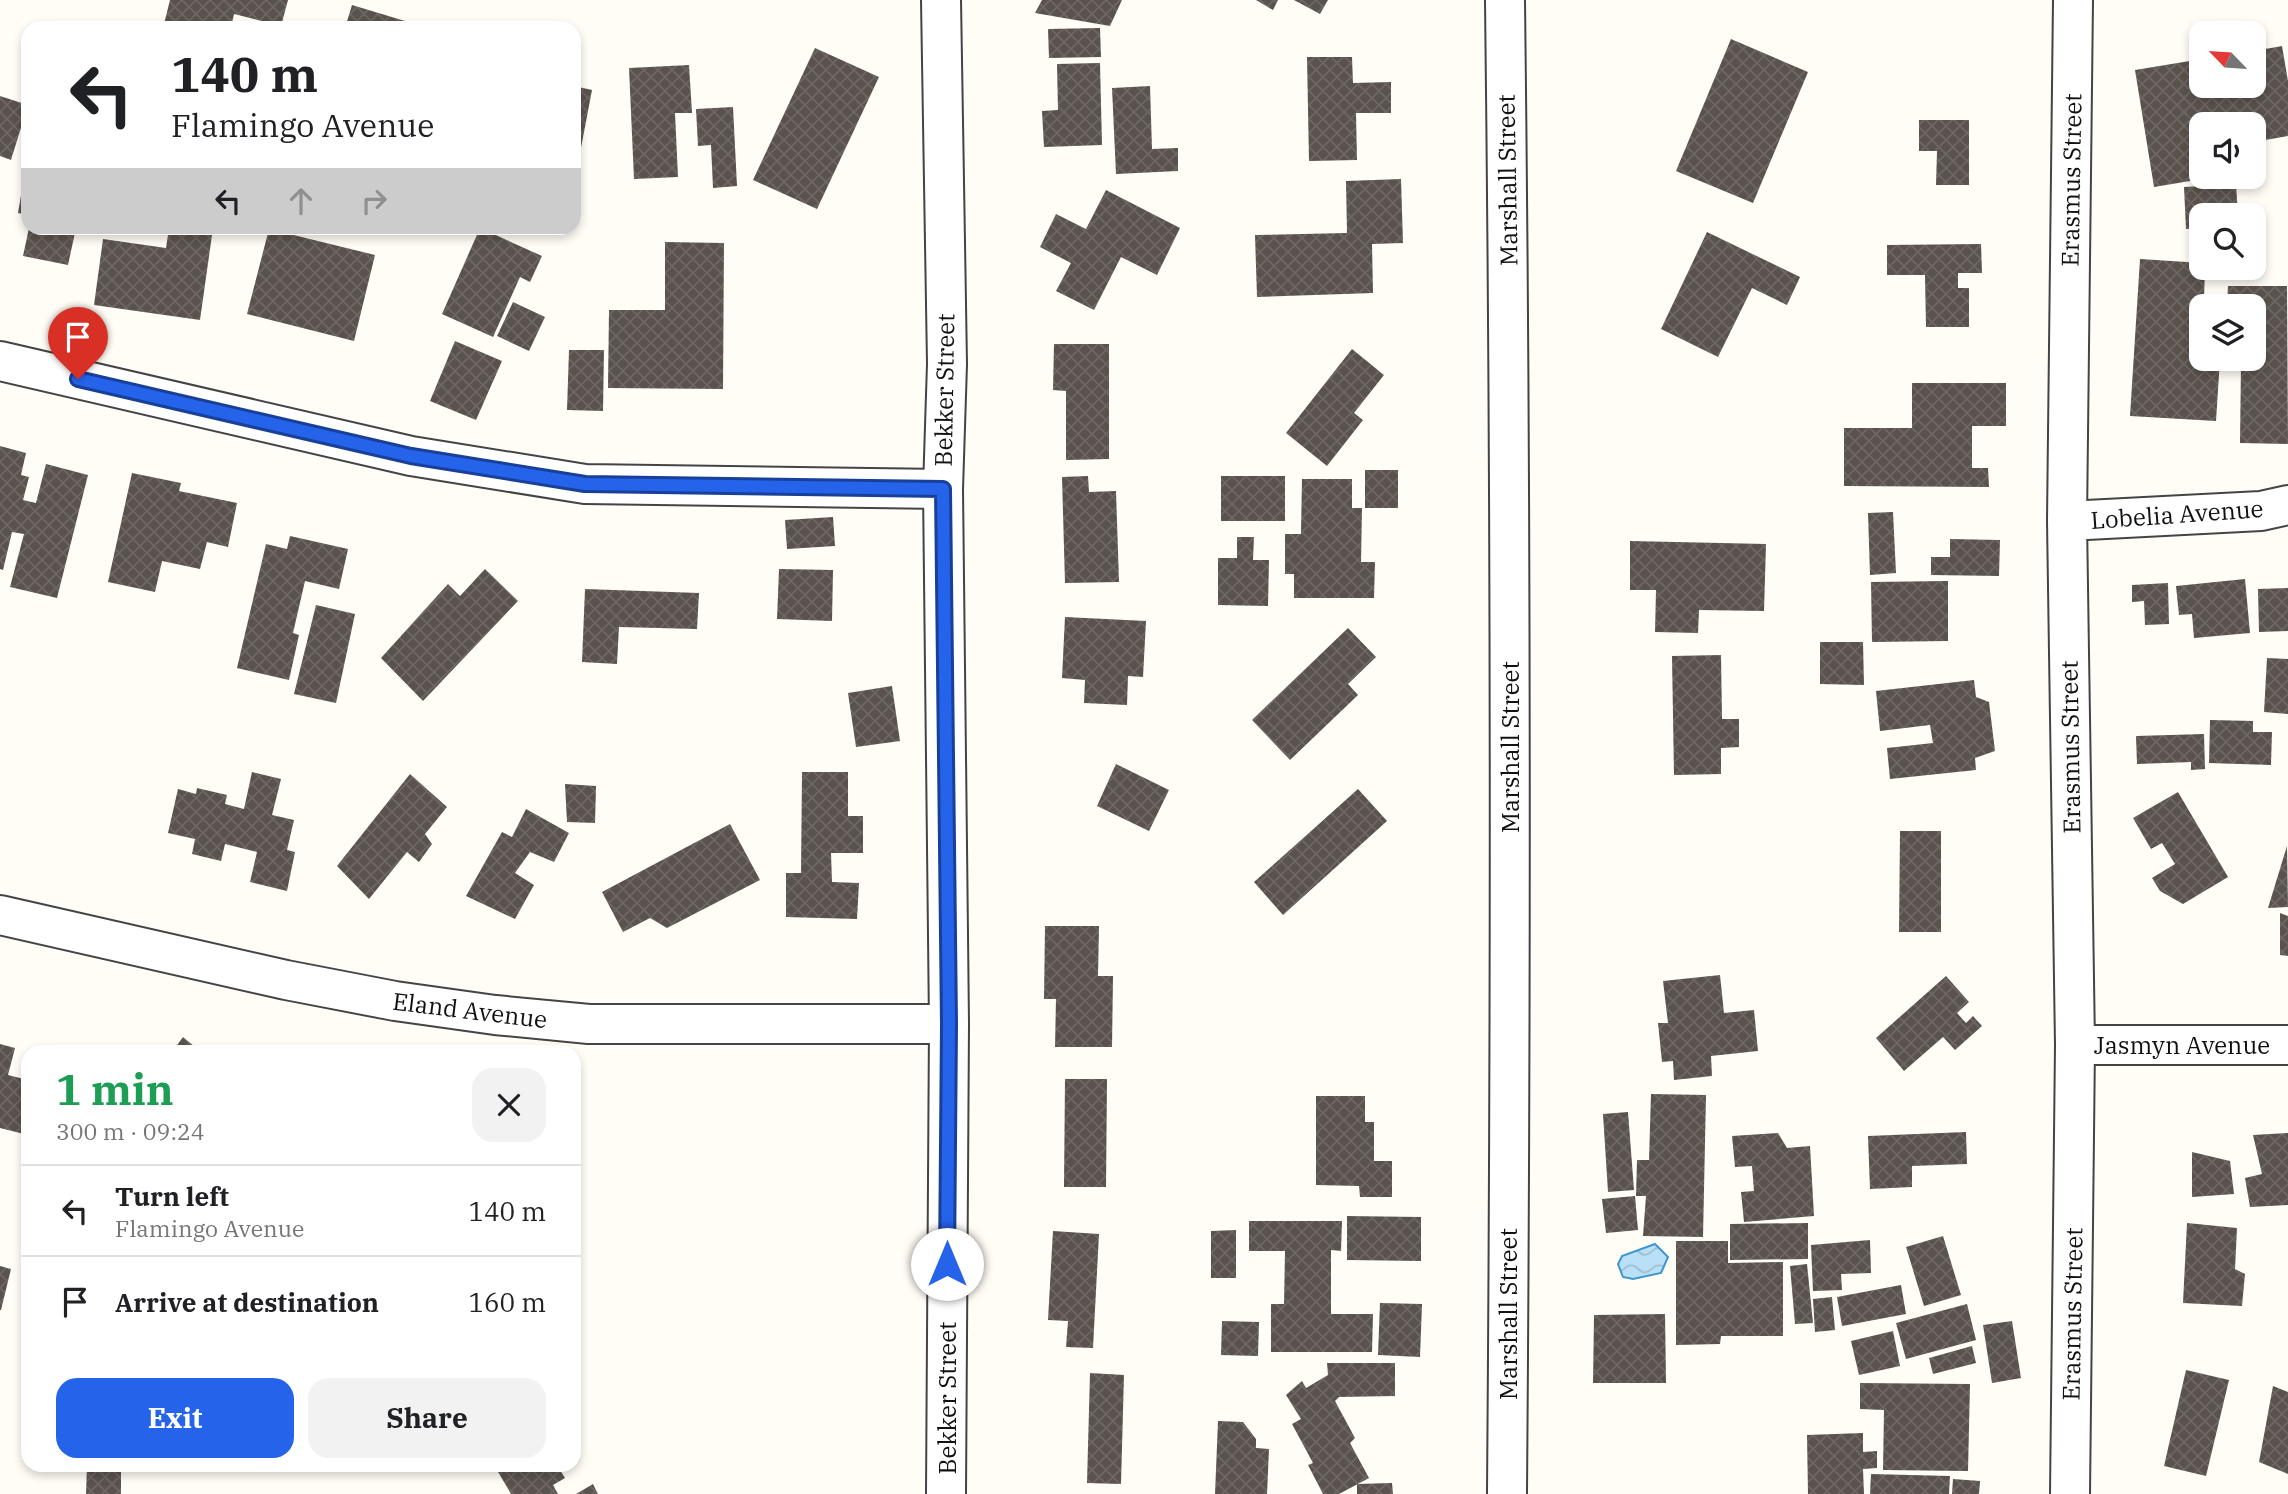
<!DOCTYPE html>
<meta charset="utf-8">
<style>
body{margin:0;font-family:"IBM Plex Serif",serif;background:#f2f2f2;color:#202124;height:100vh;display:flex;flex-direction:column;font-size:26px;white-space:nowrap}
*{box-sizing:border-box;margin:0}
p{font-size:23px;color:#757577}
.icon{flex:none;width:38px;height:38px;fill:none;stroke:currentColor;stroke-width:2;stroke-linecap:round;stroke-linejoin:round}
.map{position:relative;flex:1;overflow:hidden}
.details{position:absolute;left:21px;top:1045px;width:560px;height:427px;display:flex;flex-direction:column;background:#fff;border-radius:21px;box-shadow:0 4px 10px #0003}
.details>*{flex:none}
.hud{position:absolute;left:21px;top:21px;width:560px;height:214px;border-radius:21px;box-shadow:0 4px 10px #0003;background:#fff;color:#202124;overflow:hidden}
.needle{width:46px;rotate:295deg}
.buttons{position:absolute;left:2189px;top:21px;display:grid;gap:14px}
.buttons a{display:grid;place-items:center;width:77px;height:77px;border-radius:14px;background:#fff;box-shadow:0 4px 10px #0003;font-size:35px}
.pin{position:absolute;display:grid;place-items:center;width:60px;height:60px;color:#fff;margin:-72px -30px;border-radius:50% 50% 50% 0;rotate:-45deg;box-shadow:0 0 7px #0007}
.pin .icon{rotate:45deg}
.me{position:absolute;width:77px;margin:-38px;rotate:0deg;stroke-linejoin:round;filter:drop-shadow(0 0 5px #0008)}
.turn{display:flex;align-items:center;gap:24px;height:147px;padding:0 35px;font-size:32px}
.turn .icon{width:91px;height:91px;stroke-width:2.5}
.turn b{display:block;font-size:49px;line-height:60px}
.lanes{display:flex;align-items:center;height:66px;padding:0 35px;background:#0003;justify-content:center;gap:35px;direction:ltr}
.lanes .off{opacity:.35}
.round{display:grid;place-items:center;flex:none;width:74px;height:74px;border-radius:21px;background:#f2f2f2}
.overview{display:flex;align-items:center;justify-content:space-between;height:119px;padding:0 35px}
h1{font-size:42px;font-weight:700;line-height:52px;color:#1e9e55}
.button{display:flex;gap:14px;margin-top:auto;padding:14px 35px}
.button a{flex:1;height:80px;border-radius:21px;background:#2563eb;color:#fff;font-size:28px;font-weight:700;line-height:80px;text-align:center}
.button a+a{background:#f2f2f2;color:#202124}
ul{padding:0;list-style:none}
li{display:flex;align-items:center;gap:21px;height:91px;padding:0 35px;border-top:2px solid #e0e0e0}
li div{flex:1}
li b{display:block;font-size:26px}
li em{font-style:normal}
.map>svg:first-child{display:block}
.water{fill:url(#water-waves);stroke:#3f96cf;stroke-width:2}
.building{fill:url(#building-cross-hatch)}
.lines{fill:none;stroke-linecap:round;stroke-linejoin:round}
.minor-casing{stroke:#444;stroke-width:42}
.minor{stroke:#fff;stroke-width:38}
.route-casing{stroke:#184099;stroke-width:18}
.route{stroke:#2563eb;stroke-width:12}
.labels{text-anchor:middle;dominant-baseline:central;stroke-width:7;stroke-linejoin:round;paint-order:stroke}
.street-label{font-size:24px;fill:#111;stroke:#fff}
</style>
<div class="map">
<svg width="2288" height="1494" viewBox="0 0 2288 1494">
<defs>
<pattern id="water-waves" width="16" height="10" patternUnits="userSpaceOnUse" patternTransform="scale(1.75)"><rect width="16" height="10" fill="#b9e0f7"/><path d="M0 5q4-4 8 0t8 0" fill="none" stroke="#9ebfd3"/></pattern>
<pattern id="building-cross-hatch" width="8" height="8" patternUnits="userSpaceOnUse" patternTransform="scale(1.75)"><rect width="8" height="8" fill="#5a524d"/><path d="M0 0l8 8M0 8l8-8" fill="none" stroke="#6d6662"/></pattern>
</defs>
<rect width="100%" height="100%" fill="#fffdf5"/>
<!-- water -->
<path class="water" d="M1655 1244 1668 1257 1661 1273 1633 1279 1623 1277 1618 1264 1622 1256Z"/>
<!-- building -->
<path class="building" d="M170 0H288L281 26 234 14 231 28H163Z
M1042 0H1122L1110 26 1035 13Z
M1256 0H1278L1273 10Z
M1294 0H1328L1320 14Z
M352 5 405 21 403 28H345Z
M1100 28 1101 57 1049 58 1048 29Z
M1731 39 1808 72 1753 203 1676 171Z
M2282 46 2288 81V136L2254 142V124H2202V177L2208 178 2154 187 2135 70 2202 59V86H2254V51Z
M815 48 879 77 817 209 753 180Z
M1307 57H1352L1353 83 1391 82V113H1356L1357 160 1309 161Z
M1100 63 1102 145 1044 147 1042 111 1058 110 1057 64Z
M689 65 692 113H675L678 177 634 179 629 68Z
M574 86 592 90 580 153 574 151Z
M1150 86 1152 149 1178 148V171L1116 174 1112 88Z
M0 96 28 105 11 160 0 156Z
M733 107 737 186 713 188 711 145 698 146 696 109Z
M1919 120H1969V185H1936L1937 151H1919Z
M1401 179 1403 243 1372 244 1373 293 1257 297 1255 235 1347 233 1346 181Z
M28 183V215L18 213 23 184Z
M2236 184 2238 215H2202V228L2186 229 2184 187Z
M1106 190 1180 228 1157 275 1121 257 1094 310 1056 291 1071 263 1040 247 1056 214 1086 229Z
M29 228H76L68 265 23 256Z
M169 228H213L200 320 94 305 103 239 166 248Z
M480 228 542 256 530 282 520 277 493 337 442 314Z
M269 229 375 255 354 341 247 314Z
M1707 232 1800 277 1787 305 1752 288 1718 357 1661 329Z
M665 242 724 243 723 389 608 388 609 310H665Z
M1981 244 1982 273H1958V288H1969V327H1926L1925 275H1887V245Z
M2140 259 2202 263V268H2205L2202 359H2220L2216 421 2130 416Z
M2228 286H2287L2288 444 2240 443 2241 364H2227V359H2254V306H2227Z
M513 302 545 317 529 351 497 336Z
M455 341 502 361 476 420 430 401Z
M1054 344H1109V459L1066 460V391L1053 390Z
M1352 349 1384 375 1354 413 1363 420 1327 466 1286 433Z
M569 350H604L603 411 567 410Z
M1912 383H2006V426H1972V468H1988L1989 487 1844 486V428H1912Z
M0 446 26 453 21 475 29 477 23 500 36 503 46 464 88 475 57 598 10 587 24 534 12 532 3 570 0 569Z
M1365 470H1398V508H1365Z
M132 473 181 483 179 491 237 503 228 547 207 542 200 569 162 561 155 592 108 582Z
M1088 476 1089 492 1116 491 1119 582 1065 583 1062 477Z
M1221 476H1285V521H1221Z
M1302 479H1352V508H1362L1361 562H1375L1374 598H1294V574H1285V534H1301Z
M1893 512 1896 573 1870 575 1868 513Z
M833 517 835 546 787 549 785 520Z
M290 536 348 549 339 589 305 581 293 633 299 635 289 680 237 668 266 544 287 549Z
M1237 537H1254L1253 560H1269L1268 606 1218 605V558H1237Z
M1950 539 2000 540 1999 576 1931 575V557H1950Z
M1630 541 1766 544 1764 611 1699 610 1698 633 1655 632 1656 590H1630Z
M485 569 518 601 423 701 381 658 448 584 460 596Z
M779 569 833 570 832 621 777 619Z
M2245 579 2250 633 2194 638 2192 614 2179 615 2176 586Z
M1948 581V641L1872 642 1871 582Z
M2168 583 2169 624 2145 625 2144 601 2132 602V585Z
M2288 588V631L2259 632 2258 589Z
M585 589 699 593 697 629 619 627 617 664 582 662Z
M316 605 355 614 336 703 294 694Z
M1065 617 1146 621 1143 677 1128 676 1127 705 1084 703 1085 680 1062 678Z
M1348 628 1376 657 1348 684 1358 695 1290 760 1252 720Z
M1820 642H1863L1864 685 1820 684Z
M1721 655 1722 719H1739V747L1721 748V774L1674 775 1672 656Z
M2267 658 2288 659V714L2264 712Z
M1974 680 1976 697 1989 702 1995 751 1975 758 1976 770 1890 779 1887 748 1933 743 1930 725 1880 731 1876 691Z
M892 686 900 741 856 747 848 693Z
M2210 720 2253 721V732H2272L2271 765 2209 763Z
M2204 734 2205 769 2191 770V762L2137 764 2136 736Z
M1116 764 1169 790 1149 831 1097 806Z
M252 772 281 779 272 815 294 820 287 850 295 852 287 891 250 882 257 852 225 844 221 861 192 854 195 839 168 833 178 789 196 794 197 788 227 795 225 804 244 809Z
M802 772H848V816H863V853H831L832 882 859 883 857 919 786 917V873H801Z
M410 774 447 807 425 834 432 844 419 862 407 852 369 899 337 866Z
M565 784 596 786 595 823 567 822Z
M1358 789 1387 821 1283 915 1254 882Z
M2178 792 2228 877 2183 904 2160 891 2152 878 2175 864 2162 843 2151 849 2133 818Z
M526 809 569 833 554 862 530 852 515 873 534 885 515 919 466 896 502 832 512 837Z
M730 824 760 880 667 928 650 918 623 932 602 892Z
M1900 831H1941V932H1899Z
M2287 846 2288 907 2268 908Z
M2280 913 2288 916V956L2280 955Z
M1045 926H1099L1098 976H1113L1112 1047H1055L1056 999H1044Z
M1720 975 1724 1013 1754 1010 1758 1051 1711 1056 1712 1076 1674 1080 1673 1061 1662 1062 1658 1023H1668L1663 981Z
M1946 976 1969 1002 1957 1013 1966 1023 1973 1016 1982 1026 1955 1050 1943 1037 1904 1071 1876 1038Z
M183 1037 201 1052H172Z
M0 1044 15 1048 8 1075 28 1080V1135L0 1128Z
M1065 1079H1107L1106 1187H1064Z
M1651 1094 1706 1095 1703 1237 1643 1236 1646 1196H1636L1637 1160H1649Z
M1316 1096H1365V1122H1374V1161H1392V1197H1360L1359 1186 1316 1185Z
M1628 1112 1634 1190 1608 1192 1603 1114Z
M1966 1132 1967 1164 1912 1166V1187L1870 1189 1868 1136Z
M1778 1133 1787 1148 1810 1146 1814 1216 1744 1222 1741 1192 1754 1191 1752 1166 1735 1167 1732 1136Z
M2288 1133V1205L2250 1207 2245 1178 2262 1174 2253 1135Z
M2192 1152 2230 1161 2234 1194 2192 1197Z
M1635 1196 1638 1230 1606 1233 1602 1199Z
M1347 1216 1421 1217V1261L1347 1260Z
M1249 1221H1342L1341 1251 1331 1250V1314H1373L1372 1352H1271V1304H1284L1285 1251H1249Z
M1808 1223V1259L1730 1260V1224Z
M2187 1223 2237 1228 2235 1269 2245 1274 2242 1306 2183 1303Z
M1236 1230V1278H1211V1231Z
M1053 1231 1099 1234 1093 1348 1066 1347 1068 1321 1048 1320Z
M1943 1236 1961 1295 1924 1306 1906 1247Z
M1870 1240 1871 1273 1841 1274 1842 1290 1813 1291 1811 1245Z
M1676 1241H1728V1263L1783 1262V1336H1721L1720 1344 1676 1345Z
M1807 1264 1813 1323 1795 1324 1790 1266Z
M0 1266 11 1269 1 1310H0Z
M1901 1285 1906 1314 1842 1326 1837 1297Z
M1832 1297 1835 1330 1815 1332 1813 1299Z
M1380 1303 1422 1304 1420 1357 1378 1355Z
M1967 1304 1976 1340 1906 1359 1896 1323Z
M1665 1314 1666 1383H1593L1594 1315Z
M1222 1321 1259 1322 1258 1356 1221 1355Z
M2012 1321 2021 1378 1992 1383 1983 1325Z
M1893 1331 1900 1366 1859 1375 1851 1341Z
M1972 1346 1976 1363 1933 1374 1929 1358Z
M1327 1363H1395V1396L1339 1397 1335 1401 1355 1438 1350 1443 1369 1478 1339 1494H1323L1308 1465 1313 1463 1292 1424 1301 1419 1286 1395 1302 1381 1306 1388 1328 1375Z
M2186 1370 2229 1380 2206 1476 2164 1466Z
M1090 1373 1124 1375 1121 1484 1087 1483Z
M1860 1383 1970 1384 1968 1471 1883 1470 1884 1410 1860 1409Z
M2273 1386 2288 1392V1474L2259 1462Z
M1218 1421 1243 1422 1256 1439V1448L1269 1449 1267 1494H1215Z
M1863 1433V1452L1877 1451V1468L1863 1469 1864 1494H1808L1807 1435Z
M87 1465H121V1494H86Z
M494 1465H557L565 1478 553 1485 558 1494H511Z
M1871 1474 1950 1476 1949 1494H1870Z
M1953 1479 1980 1481 1979 1494H1952Z
M1392 1483 1393 1494H1357V1484Z
M593 1484 598 1494H576Z"/>
<g class="lines">
<defs>
<path id="minor" d="M941 0 947 364 943 489 949 1024 946 1494
M1505 0C1511 498 1511 996 1507 1494
M0 361 411 456 585 484 943 489
M2067 521 2261 511 2288 505
M0 915 286 980 395 1001 495 1015 589 1024H949
M2075 1045H2288
M2070 1494 2075 1045 2067 521 2073 0"/>
</defs>
<!-- minor casing -->
<use href="#minor" class="minor-casing"/>
<!-- minor -->
<use href="#minor" class="minor"/>
</g>
<g class="lines">
<defs>
<path id="route" d="M78 379 411 456 585 484 943 489 949 1024 947 1264"/>
</defs>
<!-- route casing -->
<use href="#route" class="route-casing"/>
<!-- route -->
<use href="#route" class="route"/>
</g>
<g class="labels">
<!-- street labels -->
<g class="street-label">
<text transform="translate(1507 180) rotate(-91)">Marshall Street</text>
<text transform="translate(2071 180) rotate(-89)">Erasmus Street</text>
<text transform="translate(944 390) rotate(-89)">Bekker Street</text>
<text transform="translate(2177 514) rotate(-4)">Lobelia Avenue</text>
<text transform="translate(1510 747) rotate(-90)">Marshall Street</text>
<text transform="translate(2070 747) rotate(-91)">Erasmus Street</text>
<text transform="translate(470 1010) rotate(7)">Eland Avenue</text>
<text x="2182" y="1045">Jasmyn Avenue</text>
<text transform="translate(1508 1314) rotate(-90)">Marshall Street</text>
<text transform="translate(2072 1314) rotate(-89)">Erasmus Street</text>
<text transform="translate(947 1398) rotate(-90)">Bekker Street</text>
</g>
</g>
</svg>
<div class="buttons">
<a><svg class="needle" viewBox="-14 -14 28 28"><path d="M0-13l5 13h-10z" fill="#e53935"/><path d="M0 13l5-13h-10z" fill="#757577"/></svg></a>
<a><svg class="icon" aria-label="sound" viewBox="0 0 24 24"><path d="M4 9h4l5-4v14l-5-4H4zM17 9q2 3 0 6"/></svg></a>
<a><svg class="icon" aria-label="search" viewBox="0 0 24 24"><circle cx="10" cy="10" r="6"/><path d="M15 15l6 6"/></svg></a>
<a><svg class="icon" aria-label="layers" viewBox="0 0 24 24"><path d="M12 4l9 5-9 5-9-5zM3 14l9 5 9-5"/></svg></a>
</div>
<div class="pin" style="left:78px;top:379px;background:#d93025"><svg class="icon" aria-label="arrive" viewBox="0 0 24 24"><path d="M6 21V4h12l-3 4 3 4H6"/></svg></div>
<svg class="me" style="left:947px;top:1264px" viewBox="-20 -20 40 40"><circle r="19" fill="#fff"/><path d="M0-13L10 11 0 6-10 11z" fill="#2563eb"/></svg>
<div class="hud">
<div class="turn"><svg class="icon" aria-label="left" viewBox="0 0 24 24"><path d="M17 20v-9H6M10 6l-5 5 5 5"/></svg><div><b>140 m</b>Flamingo Avenue</div></div>
<div class="lanes"><svg class="icon" aria-label="left" viewBox="0 0 24 24"><path d="M17 20v-9H6M10 6l-5 5 5 5"/></svg><svg class="icon off" aria-label="ahead" viewBox="0 0 24 24"><path d="M12 20V5M6 11l6-6 6 6"/></svg><svg class="icon off" aria-label="right" viewBox="0 0 24 24"><path d="M7 20v-9h11M14 6l5 5-5 5"/></svg></div>
</div>
<section class="details">
<div class="overview"><div><h1>1 min</h1><p>300 m · 09:24</p></div><a class="round"><svg class="icon" aria-label="close" viewBox="0 0 24 24"><path d="M6 6l12 12M18 6L6 18"/></svg></a></div>
<ul>
<li><svg class="icon" aria-label="left" viewBox="0 0 24 24"><path d="M17 20v-9H6M10 6l-5 5 5 5"/></svg><div><b>Turn left</b><p>Flamingo Avenue</p></div><em>140 m</em></li>
<li><svg class="icon" aria-label="arrive" viewBox="0 0 24 24"><path d="M6 21V4h12l-3 4 3 4H6"/></svg><div><b>Arrive at destination</b></div><em>160 m</em></li>
</ul>
<div class="button"><a>Exit</a><a>Share</a></div>
</section>
</div>
